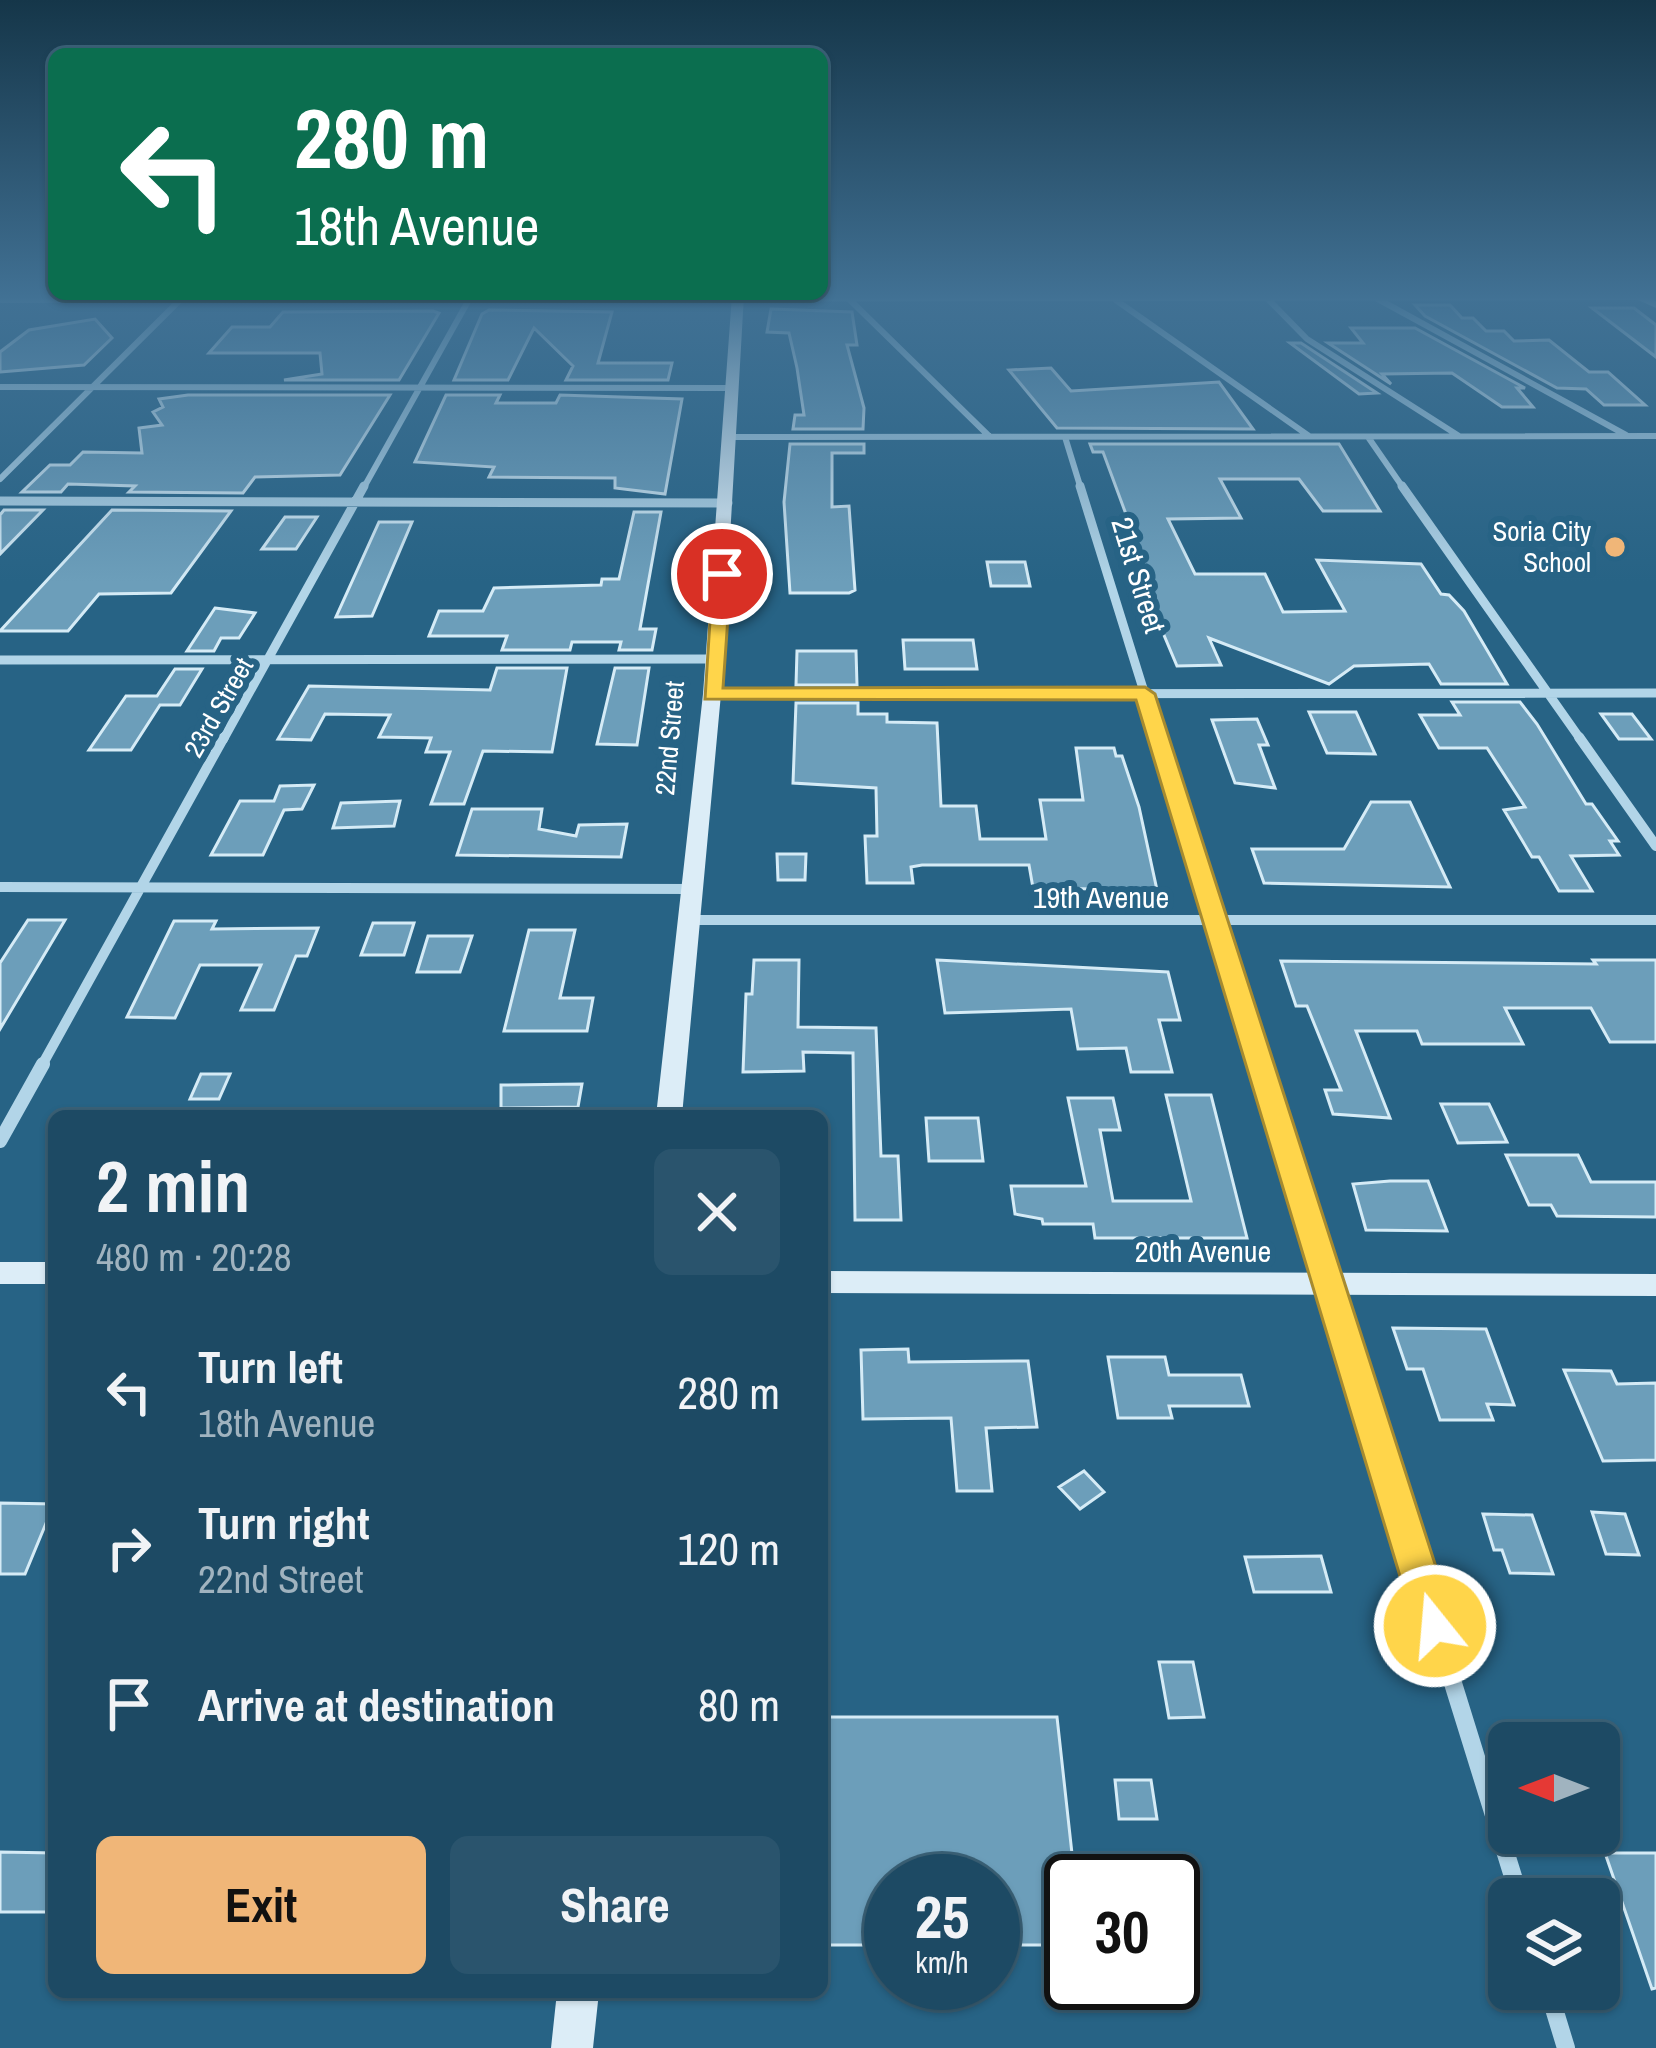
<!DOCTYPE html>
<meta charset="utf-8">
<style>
body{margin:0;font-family:"Archivo Narrow",sans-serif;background:#2a546d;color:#f1f3f6;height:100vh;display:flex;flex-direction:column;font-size:45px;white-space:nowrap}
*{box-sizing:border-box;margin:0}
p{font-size:39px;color:#a0b3bf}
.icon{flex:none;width:66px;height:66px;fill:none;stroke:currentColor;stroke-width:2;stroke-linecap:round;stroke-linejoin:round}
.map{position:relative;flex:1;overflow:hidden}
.panel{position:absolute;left:48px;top:1110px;width:780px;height:888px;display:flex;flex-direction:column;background:#1d4a64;border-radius:18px;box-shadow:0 3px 9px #0004,0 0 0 3px #3b6278}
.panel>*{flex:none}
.hud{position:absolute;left:48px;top:48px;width:780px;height:252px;border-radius:18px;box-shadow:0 3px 9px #0004,0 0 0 3px #3b6278;background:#0b6e4f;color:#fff;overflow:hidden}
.needle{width:78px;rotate:270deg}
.fabs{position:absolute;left:1488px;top:1722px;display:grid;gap:24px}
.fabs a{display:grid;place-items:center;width:132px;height:132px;border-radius:18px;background:#1d4a64;box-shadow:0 3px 9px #0004,0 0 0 3px #3b6278;font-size:60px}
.speed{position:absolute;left:864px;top:1854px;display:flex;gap:24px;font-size:60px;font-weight:700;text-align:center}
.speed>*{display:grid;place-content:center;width:156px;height:156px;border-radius:50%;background:#1d4a64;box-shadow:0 3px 9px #0004,0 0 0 3px #3b6278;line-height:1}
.speed small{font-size:30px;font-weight:400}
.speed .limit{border:6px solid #111;border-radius:18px;background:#fff;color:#111}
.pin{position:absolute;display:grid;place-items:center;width:102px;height:102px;color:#fff;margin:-51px;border:6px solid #fff;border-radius:50%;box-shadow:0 3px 12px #0007}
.me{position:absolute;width:132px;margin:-66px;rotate:343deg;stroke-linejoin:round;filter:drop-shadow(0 0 9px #0008)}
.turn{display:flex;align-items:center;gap:42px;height:252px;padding:0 48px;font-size:54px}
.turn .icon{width:156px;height:156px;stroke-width:2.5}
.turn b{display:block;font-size:84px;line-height:102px}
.round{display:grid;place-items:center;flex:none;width:126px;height:126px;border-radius:18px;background:#2a546d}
.overview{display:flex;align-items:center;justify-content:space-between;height:204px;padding:0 48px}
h1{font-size:72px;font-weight:700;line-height:90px}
.action{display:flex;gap:24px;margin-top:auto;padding:24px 48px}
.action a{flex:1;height:138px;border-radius:18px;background:#f0b678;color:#111;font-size:48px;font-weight:700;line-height:138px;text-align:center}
.action a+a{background:#2a546d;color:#f1f3f6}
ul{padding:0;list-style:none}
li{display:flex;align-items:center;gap:36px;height:156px;padding:0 48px}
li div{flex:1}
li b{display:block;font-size:45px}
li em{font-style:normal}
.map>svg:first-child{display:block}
.building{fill:#6c9eba;stroke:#d5ebf6;stroke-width:3}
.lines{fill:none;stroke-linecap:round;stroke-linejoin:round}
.street-far4{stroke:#b2d5e8;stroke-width:6}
.street-far3{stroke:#b2d5e8;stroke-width:9}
.street-far2{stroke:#b2d5e8;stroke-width:10}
.street-far1{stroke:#b2d5e8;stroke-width:14}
.street{stroke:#b2d5e8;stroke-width:18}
.secondary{fill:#dcedf7;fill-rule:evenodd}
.route{fill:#ffd54a;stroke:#a68a30;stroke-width:3}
.poi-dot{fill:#f0b678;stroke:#276385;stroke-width:4.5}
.labels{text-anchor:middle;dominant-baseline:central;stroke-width:12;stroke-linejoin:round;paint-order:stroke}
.far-poi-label{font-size:27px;fill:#fff;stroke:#276385;text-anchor:end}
.far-street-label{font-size:27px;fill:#fff;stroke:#276385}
.street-label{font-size:30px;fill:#fff;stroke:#276385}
</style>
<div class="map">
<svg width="1656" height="2048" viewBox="0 0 1656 2048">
<rect width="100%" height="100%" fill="#276385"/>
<!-- building -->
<path class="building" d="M1415 305H1450L1462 318H1473L1486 331H1504L1514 341 1549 340 1589 372H1608L1645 405H1604L1586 389 1557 388 1425 316Z
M1592 308H1634L1656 325V357Z
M771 309 852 312 857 345H847L864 408 863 429H793L795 415H804L797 368 789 333 767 332Z
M489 310 612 312 598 363H672L668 380H566L573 366 534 328 508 380H454L482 314Z
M283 312 433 311 439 313 399 380H284L322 374 320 353H209L232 327H270Z
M95 319 112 338 84 365 0 372V352L29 330Z
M1351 328H1415L1525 388H1517L1533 407H1502L1452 373 1382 374 1391 384 1328 343H1363Z
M1290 343H1301L1377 393 1359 394Z
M1051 368 1071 391 1219 382 1253 429 1057 428 1009 370Z
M188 395H390L340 475 255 477 243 493 129 492 135 486 68 484 61 492H22L50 465H70L83 452 142 453 139 428 162 425 153 412 163 407 159 399Z
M446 395H500L496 403H556L560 395 682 399 665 494 615 488V478L489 477 494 467 415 462Z
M790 444H864V453H832V507L849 506 855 590 849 593H790L784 502Z
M1090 444H1339L1380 511H1323L1299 479H1220L1241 518 1168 519 1195 574H1265L1283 612 1345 611 1317 560 1421 564 1441 594 1449 595 1464 611 1507 684H1441L1429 664 1354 666 1329 684 1209 638 1221 665 1177 666 1134 564 1144 563 1103 452H1093Z
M4 510H43L0 554V515Z
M112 510 231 511 171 593 99 594 68 631H0Z
M634 512H661L640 629H656L652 650H619L621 642H572L570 650H502L507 636H429L439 611H483L494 588 601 585 602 579H619Z
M285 517H317L296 549H262Z
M379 522H412L372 616 336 617Z
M987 562H1025L1030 586H991Z
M215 608 255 613 239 638H221L214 651H187Z
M903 640H973L977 669H905Z
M797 651H856L857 685H796Z
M497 668H567L552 752 483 751 464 804H431L450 752H426L431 738 379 737 390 715 325 714 311 740 278 739 309 686 490 690Z
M615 668H649L637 745 597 744Z
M175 669H202L180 705H160L131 750H89L126 696H157Z
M1452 702H1520L1537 724 1586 804H1592L1618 841H1610L1619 855 1571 856 1592 891H1559L1539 857H1532L1504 810 1525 807 1487 748H1439L1420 715H1460Z
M796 703H858V714H887V722L937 723 941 806H976L980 839H1046L1040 800H1083L1076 748H1114L1116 756H1122L1139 807 1157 890 1033 888 1029 865H922L911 867 913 883H867L865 836H877L876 788 793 783Z
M1309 712H1356L1375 754 1327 753Z
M1601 714H1632L1651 739H1619Z
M1257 719 1268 745H1259L1275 788 1235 783 1212 720Z
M314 785 302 809 284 810 263 855H211L240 801H274L280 786Z
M400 801 394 826 333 828 341 803Z
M1371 802H1410L1450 887 1264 883 1252 849H1344Z
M472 809H542L539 829 576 836 579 825 627 824 621 857 457 855Z
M777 854H806L805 880H778Z
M28 920H65L0 1029V963Z
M174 921H216L212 929 318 928 307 956H296L274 1010H241L261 965H200L175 1018 127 1017Z
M373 923H414L404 955H361Z
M529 930H575L560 998H593L587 1031H504Z
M428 936H472L460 972H417Z
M754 960H799L798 1027 876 1028 881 1156H898L901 1220H855L853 1053 803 1052 804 1071 743 1072 746 994H752Z
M937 960 1168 972 1180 1020H1159L1172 1072H1131L1126 1048 1078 1049 1071 1009 945 1013Z
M1593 960H1656V1042H1610L1591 1008H1505L1523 1044H1422L1417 1031H1356L1390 1118 1333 1114 1325 1090H1341L1307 1006H1296L1281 961 1596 964Z
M201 1074H230L219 1099H190Z
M582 1084 578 1107 501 1108V1085Z
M1166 1095H1211L1247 1238H1095L1093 1224H1043L1042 1219 1015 1214 1011 1186H1086L1068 1098H1113L1120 1130H1100L1113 1201H1191Z
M1441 1104H1489L1507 1142 1458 1143Z
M926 1118H978L983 1161H929Z
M1506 1155H1578L1591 1182H1656V1217L1557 1216 1551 1205H1529Z
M1390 1181H1428L1447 1231 1366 1230 1353 1184Z
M1393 1328 1486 1329 1514 1405 1487 1404 1493 1420H1440L1423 1369H1407Z
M908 1349 909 1362 1028 1361 1037 1427 986 1428 992 1491H957L951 1418 863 1419 861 1350Z
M1108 1357H1165L1169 1375H1241L1249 1406H1169L1172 1418H1118Z
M1564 1370 1611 1371 1617 1384 1656 1383V1460L1603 1461Z
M1084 1471 1104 1492 1080 1509 1059 1487Z
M0 1503 54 1504 25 1574H0Z
M1592 1512 1625 1514 1639 1555 1606 1554Z
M1483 1514 1532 1515 1553 1574 1510 1573 1502 1550H1494Z
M1321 1556 1331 1592H1254L1245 1557Z
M1159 1662H1193L1204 1717 1169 1718Z
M822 1717H1057L1075 1881 1071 1945H993V1881H891V1945H822Z
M1115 1780H1151L1157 1819H1119Z
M0 1852 54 1853V1912H0Z
M1605 1853H1656V1988L1652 1989Z"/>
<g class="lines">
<!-- street-far4 -->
<path class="street-far4" d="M1110 296 1309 436
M1265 296 1307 339 1459 436
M1376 298 1626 435
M849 299 989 436
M0 300 1656 297
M0 387 729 388
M730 437 1656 436
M1065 437 1081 489
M1368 437 1404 489
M0 479 180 300
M363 489 471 296"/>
<!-- street-far3 -->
<path class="street-far3" d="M1080 486 1159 740
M1402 486 1581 740
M0 501 728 503
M0 660 715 659
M712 694 1656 693
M223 740 364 486"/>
<!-- street-far2 -->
<path class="street-far2" d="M1158 737 1261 1067
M1579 737 1656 846
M0 887 692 889
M691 920H1656
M41 1067 224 737"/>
<!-- street-far1 -->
<path class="street-far1" d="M1260 1064 1394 1493
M0 1141 43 1064"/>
<!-- street -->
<path class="street" d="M1393 1490 1520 1899
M1548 1989 1566 2048"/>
<!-- secondary -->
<path class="secondary" d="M732 295H744L721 694 682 1116H656L703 694Z
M1627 295H1642L1656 301V308Z
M0 1262H54V1284H0Z
M822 1271 1656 1274V1296L822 1293Z
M557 1992H599L593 2048H551Z"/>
</g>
<!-- sky -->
<linearGradient id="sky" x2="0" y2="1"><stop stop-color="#153649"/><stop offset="0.51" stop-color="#417194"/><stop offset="1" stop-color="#417194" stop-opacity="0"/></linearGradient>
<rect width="1656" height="582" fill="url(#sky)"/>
<!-- route -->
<path class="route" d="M722 569 731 574 723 688 1145 687 1155 694 1455 1626 1449 1639 1435 1644 1421 1639 1415 1626 1136 700 705 699 713 574Z"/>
<!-- markers -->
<circle class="poi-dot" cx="1615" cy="547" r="12"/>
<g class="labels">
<!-- far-poi labels -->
<g class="far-poi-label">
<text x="1591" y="531">Soria City<tspan x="1591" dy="31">School</tspan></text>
</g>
<!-- far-street labels -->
<g class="far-street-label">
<text transform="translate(218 707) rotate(-60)">23rd Street</text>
<text transform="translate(669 738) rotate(-85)">22nd Street</text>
</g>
<!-- street labels -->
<g class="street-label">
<text transform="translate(1139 575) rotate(73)">21st Street</text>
<text x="1101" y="897">19th Avenue</text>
<text x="1203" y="1251">20th Avenue</text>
</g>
</g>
</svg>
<div class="fabs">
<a><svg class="needle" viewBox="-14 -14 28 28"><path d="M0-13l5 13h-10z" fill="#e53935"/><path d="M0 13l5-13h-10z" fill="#a0b3bf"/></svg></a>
<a><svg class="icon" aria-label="layers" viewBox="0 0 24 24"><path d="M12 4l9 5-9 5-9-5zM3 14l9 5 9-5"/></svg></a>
</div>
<div class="speed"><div>25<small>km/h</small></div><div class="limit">30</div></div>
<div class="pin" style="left:722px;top:574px;background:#d93025"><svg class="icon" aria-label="arrive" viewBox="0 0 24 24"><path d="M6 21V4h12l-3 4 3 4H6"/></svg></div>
<svg class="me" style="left:1435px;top:1626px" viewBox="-20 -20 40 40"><circle r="17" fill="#ffd54a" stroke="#fff" stroke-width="3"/><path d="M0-11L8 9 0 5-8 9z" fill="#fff"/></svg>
<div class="hud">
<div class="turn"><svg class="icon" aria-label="left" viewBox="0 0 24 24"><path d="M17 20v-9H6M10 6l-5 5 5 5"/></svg><div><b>280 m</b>18th Avenue</div></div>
</div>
<section class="panel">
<div class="overview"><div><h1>2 min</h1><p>480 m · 20:28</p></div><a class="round"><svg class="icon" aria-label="close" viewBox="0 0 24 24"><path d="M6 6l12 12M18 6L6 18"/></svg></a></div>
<ul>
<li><svg class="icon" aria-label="left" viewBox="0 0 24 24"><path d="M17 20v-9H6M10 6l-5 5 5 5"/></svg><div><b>Turn left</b><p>18th Avenue</p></div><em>280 m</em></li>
<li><svg class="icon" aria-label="right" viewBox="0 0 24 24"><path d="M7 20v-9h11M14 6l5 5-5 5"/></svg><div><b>Turn right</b><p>22nd Street</p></div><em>120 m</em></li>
<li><svg class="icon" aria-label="arrive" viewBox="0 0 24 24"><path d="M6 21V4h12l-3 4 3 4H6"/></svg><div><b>Arrive at destination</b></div><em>80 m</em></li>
</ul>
<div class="action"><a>Exit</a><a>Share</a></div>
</section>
</div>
